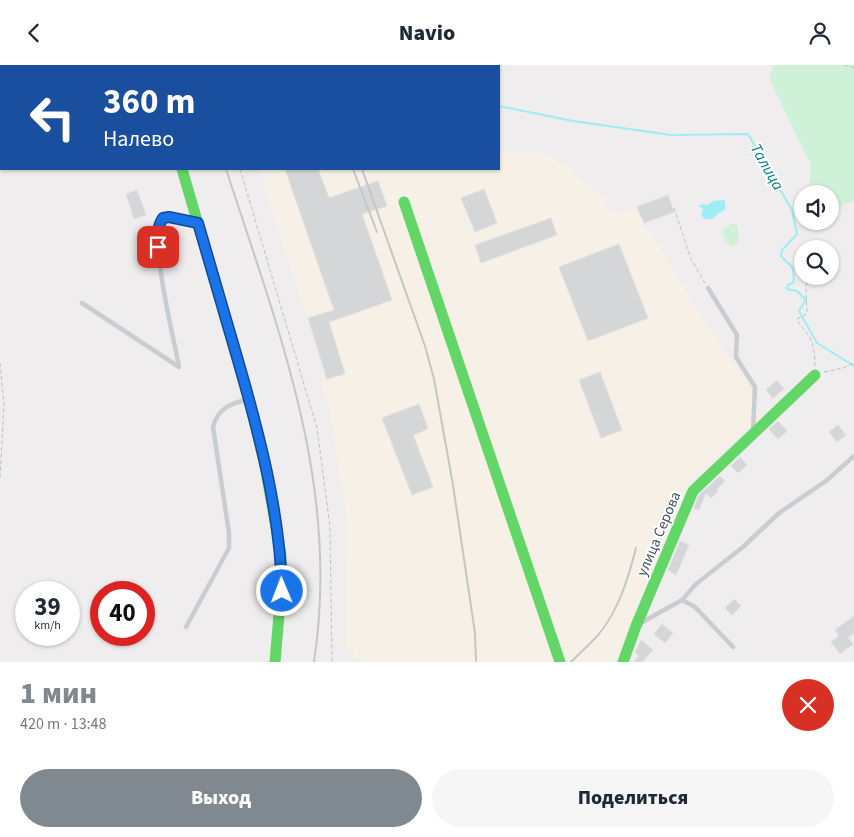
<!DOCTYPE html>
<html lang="ru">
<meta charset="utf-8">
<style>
body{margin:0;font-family:"Source Sans 3",sans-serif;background:#f6f6f7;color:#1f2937;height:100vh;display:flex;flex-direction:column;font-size:19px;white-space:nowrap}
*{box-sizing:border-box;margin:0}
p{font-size:16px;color:#747a83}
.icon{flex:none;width:28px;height:28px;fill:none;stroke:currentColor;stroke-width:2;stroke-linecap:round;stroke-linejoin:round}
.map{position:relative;height:597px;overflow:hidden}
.drawer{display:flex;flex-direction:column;background:#fff;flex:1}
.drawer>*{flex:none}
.top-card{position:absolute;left:0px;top:0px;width:500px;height:105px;box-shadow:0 1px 4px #0004;background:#1a4fa0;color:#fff;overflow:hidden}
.tools{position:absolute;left:794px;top:120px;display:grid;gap:10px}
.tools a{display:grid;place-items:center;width:45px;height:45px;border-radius:50%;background:#fff;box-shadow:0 1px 4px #0004;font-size:25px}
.speed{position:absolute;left:15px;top:516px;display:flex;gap:10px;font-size:25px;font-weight:700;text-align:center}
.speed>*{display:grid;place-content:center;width:65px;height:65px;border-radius:50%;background:#fff;box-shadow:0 1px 4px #0004;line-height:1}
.speed small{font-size:12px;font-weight:400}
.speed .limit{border:8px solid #d22;background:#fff;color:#111}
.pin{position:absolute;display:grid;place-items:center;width:42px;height:42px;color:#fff;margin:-21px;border-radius:10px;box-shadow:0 2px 8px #0006}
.me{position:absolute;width:55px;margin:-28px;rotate:359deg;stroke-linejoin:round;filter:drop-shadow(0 0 4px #0008)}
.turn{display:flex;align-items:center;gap:18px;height:105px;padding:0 20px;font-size:22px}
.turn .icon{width:65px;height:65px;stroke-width:2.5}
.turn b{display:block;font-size:35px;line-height:42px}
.round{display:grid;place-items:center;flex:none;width:52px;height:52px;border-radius:26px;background:#f6f6f7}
.headline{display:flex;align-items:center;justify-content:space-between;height:85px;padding:0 20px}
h1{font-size:30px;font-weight:800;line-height:38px;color:#7f898f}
.cta{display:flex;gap:10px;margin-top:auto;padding:10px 20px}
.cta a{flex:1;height:58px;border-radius:30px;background:#7f898f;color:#fff;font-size:20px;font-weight:800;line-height:58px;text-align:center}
.cta a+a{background:#f6f6f7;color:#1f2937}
header{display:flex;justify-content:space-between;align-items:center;height:65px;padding:0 20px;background:#fff;font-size:22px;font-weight:800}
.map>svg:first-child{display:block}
.commercial{fill:#f7f0e7}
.green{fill:#cff1d7}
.water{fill:#9eecf4}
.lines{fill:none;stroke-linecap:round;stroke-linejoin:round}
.stream{stroke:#9eecf4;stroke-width:2}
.building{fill:#d5d6d8;stroke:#e0dfe1}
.path{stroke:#b5c5be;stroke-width:1;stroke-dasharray:4 2.5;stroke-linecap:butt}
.lane{stroke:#c9cdcf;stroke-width:4.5}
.fast{stroke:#63d668;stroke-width:11}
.rail{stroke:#c4c6c8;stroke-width:2}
.route-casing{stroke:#114b97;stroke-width:12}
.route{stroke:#1a73e8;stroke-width:9}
.labels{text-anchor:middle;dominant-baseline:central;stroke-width:4;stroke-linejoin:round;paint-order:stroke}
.street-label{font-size:15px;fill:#43535c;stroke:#fff}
.water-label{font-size:16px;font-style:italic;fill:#047e8a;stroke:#fff}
</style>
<header><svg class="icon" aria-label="back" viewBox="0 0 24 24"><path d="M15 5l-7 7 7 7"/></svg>Navio<svg class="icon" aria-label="person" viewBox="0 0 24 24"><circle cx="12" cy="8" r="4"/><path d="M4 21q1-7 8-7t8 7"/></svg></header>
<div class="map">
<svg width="854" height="597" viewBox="0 0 854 597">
<rect width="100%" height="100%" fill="#efedee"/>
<!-- commercial -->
<path class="commercial" d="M537 87 544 88 570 103 587 121 602 132 604 140 607 143 618 149 668 130 674 147 644 158V162L651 169 697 246 752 326 751 360 690 415 615 597H360V594L353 592V584L346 583 348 462 330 347 321 316 327 314 259 104H499V88Z"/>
<!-- green -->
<path class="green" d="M0 0H132L133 1H1L0 90Z
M774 0H854V135L830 147V129H809L811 100 769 13Z
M732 159H737L739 176 734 181H730L724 173 722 166 726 162Z"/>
<!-- water -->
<path class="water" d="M725 135V145L720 147 712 154H705L701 150 703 144 698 141 703 139 708 140 713 136Z"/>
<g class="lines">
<!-- stream -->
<path class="stream" d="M451 0 452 1
M499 41 573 56 671 70 748 69 792 145 797 169 782 185 781 191 793 203 794 217 788 220 787 224 797 226 806 235 799 246 817 278 854 301"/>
</g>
<!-- building -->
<path class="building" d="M285 104H318L329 133 378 116 387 141 362 149 392 235 329 257 345 309 327 314 308 253 334 245Z
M484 124 497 158 475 167 461 133Z
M137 125 146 150 134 154 126 129Z
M668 130 674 147 644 158 637 142Z
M551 153 557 170 481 198 475 180Z
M619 179 648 253 588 276 559 202Z
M600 307 622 365 601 373 579 315Z
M777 315 784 324 773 333 766 325Z
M419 339 428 364 413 370 433 422 412 430 382 353Z
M778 356 787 366 778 374 769 364Z
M838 360 846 370 837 377 829 367Z
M740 392 747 400 738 408 731 401Z
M720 411 725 416 717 424 718 426 711 433 706 428 699 445 694 443 699 430Z
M680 476 689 480 676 510 668 505Z
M734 534 741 541 732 550 725 543Z
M854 551V568L848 572 853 579 840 589 831 577 839 571 835 565Z
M662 559 673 568 665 578 654 569Z
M641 575 653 585 642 597H634L639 591 635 587Z"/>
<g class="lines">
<!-- path -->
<path class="path" d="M209 0V1
M844 0 854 3
M475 1 479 0
M240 104 317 363 330 462 332 597
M674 143 691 194 705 218
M808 184V181
M809 211C804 223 807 236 807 249L797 254C800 261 805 265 809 271 814 280 815 291 815 301
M0 298 4 340 0 414
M824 307 843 303 854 298"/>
<!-- lane -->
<path class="lane" d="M708 223 737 270 736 292 755 322 753 365
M82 238 179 302C174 273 148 174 163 153L169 152 195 157
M682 535 696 519 743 482 779 448 826 416 854 391
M639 559 682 535 695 542 733 582
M186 562 229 483V468L213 362C218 343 230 339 248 334"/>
<!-- fast -->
<path class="fast" d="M156 0 157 1
M182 104 249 334 265 401 281 490V526L275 597
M404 137 560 597
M623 597 636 561 693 426 815 310"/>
<!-- rail -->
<path class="rail" d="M193 0V1
M315 0 316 1
M226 104C279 267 341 422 314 597
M353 104 377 167
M362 104 425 281 434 314 453 420 475 568 476 597
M571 597C580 588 590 579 599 569 619 544 628 514 636 483"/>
</g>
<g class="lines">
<defs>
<path id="route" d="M158 182C158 172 157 161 163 153L169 152 198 158C211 202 224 247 237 292 259 368 280 446 282 526"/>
</defs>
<!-- route casing -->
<use href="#route" class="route-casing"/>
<!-- route -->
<use href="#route" class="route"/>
</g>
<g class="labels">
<!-- street labels -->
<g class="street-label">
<text transform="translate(659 469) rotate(-67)">улица Серова</text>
</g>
<!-- water labels -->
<g class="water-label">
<text transform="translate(767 102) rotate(60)">Талица</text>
</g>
</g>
</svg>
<div class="tools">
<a><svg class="icon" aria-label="sound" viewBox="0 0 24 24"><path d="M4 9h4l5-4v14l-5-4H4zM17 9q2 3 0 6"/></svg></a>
<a><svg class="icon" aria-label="search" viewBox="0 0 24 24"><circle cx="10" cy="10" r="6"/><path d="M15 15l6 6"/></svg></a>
</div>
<div class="speed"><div>39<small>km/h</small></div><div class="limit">40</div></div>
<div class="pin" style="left:158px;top:182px;background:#d93025"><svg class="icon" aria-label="arrive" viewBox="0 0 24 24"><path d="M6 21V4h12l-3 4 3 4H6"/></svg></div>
<svg class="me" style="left:282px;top:526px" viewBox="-20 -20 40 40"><circle r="17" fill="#1a73e8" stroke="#fff" stroke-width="3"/><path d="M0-11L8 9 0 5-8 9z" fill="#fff"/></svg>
<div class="top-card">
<div class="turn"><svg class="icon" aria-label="left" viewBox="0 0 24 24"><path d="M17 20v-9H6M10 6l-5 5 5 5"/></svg><div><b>360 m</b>Налево</div></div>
</div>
</div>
<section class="drawer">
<div class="headline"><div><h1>1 мин</h1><p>420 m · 13:48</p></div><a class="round" style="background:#d93025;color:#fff"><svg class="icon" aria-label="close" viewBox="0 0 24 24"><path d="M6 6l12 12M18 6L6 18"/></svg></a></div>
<div class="cta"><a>Выход</a><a>Поделиться</a></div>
</section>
